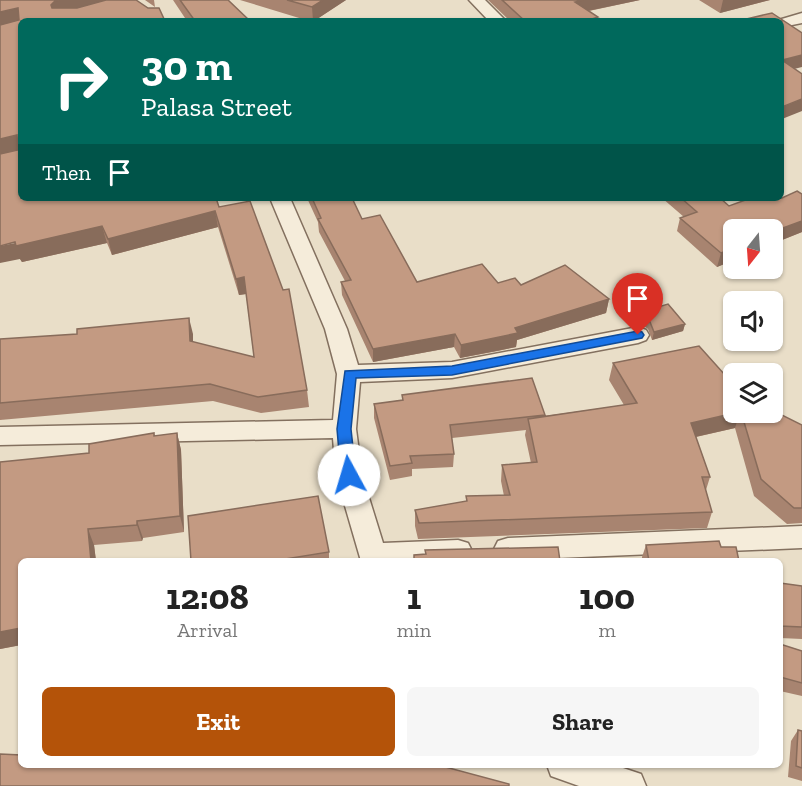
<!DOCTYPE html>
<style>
body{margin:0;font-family:"Zilla Slab",serif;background:#f6f6f6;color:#222;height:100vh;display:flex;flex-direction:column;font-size:22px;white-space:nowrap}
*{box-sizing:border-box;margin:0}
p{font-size:20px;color:#767676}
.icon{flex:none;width:33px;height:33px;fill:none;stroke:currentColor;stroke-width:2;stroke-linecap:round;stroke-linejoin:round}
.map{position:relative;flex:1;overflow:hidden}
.drawer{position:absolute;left:18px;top:558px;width:765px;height:210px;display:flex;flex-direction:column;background:#fff;border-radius:9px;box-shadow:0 2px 4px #0004}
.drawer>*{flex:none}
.top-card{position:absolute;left:18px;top:18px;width:766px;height:183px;border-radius:9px;box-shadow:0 2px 4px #0004;background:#00695c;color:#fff;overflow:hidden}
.needle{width:39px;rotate:197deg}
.tools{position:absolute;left:723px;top:219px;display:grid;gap:12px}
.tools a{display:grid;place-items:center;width:60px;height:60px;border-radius:9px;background:#fff;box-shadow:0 2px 4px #0004;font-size:30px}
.pin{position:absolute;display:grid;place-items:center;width:51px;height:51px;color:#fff;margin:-62px -26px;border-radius:50% 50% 50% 0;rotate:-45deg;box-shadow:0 0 6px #0007}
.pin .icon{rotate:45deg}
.me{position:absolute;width:66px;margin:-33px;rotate:354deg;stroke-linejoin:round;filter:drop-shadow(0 0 4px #0008)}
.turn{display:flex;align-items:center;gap:21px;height:126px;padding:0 24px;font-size:27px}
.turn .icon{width:78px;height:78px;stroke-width:2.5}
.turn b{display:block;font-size:42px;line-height:51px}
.then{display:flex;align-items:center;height:57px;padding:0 24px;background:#0003;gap:12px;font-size:22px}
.eta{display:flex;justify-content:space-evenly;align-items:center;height:102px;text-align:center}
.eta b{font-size:36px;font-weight:700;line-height:42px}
.cta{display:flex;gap:12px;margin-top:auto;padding:12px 24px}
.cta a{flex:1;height:69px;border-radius:9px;background:#b45309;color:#fff;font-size:24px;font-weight:700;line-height:69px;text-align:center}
.cta a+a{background:#f6f6f6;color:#222}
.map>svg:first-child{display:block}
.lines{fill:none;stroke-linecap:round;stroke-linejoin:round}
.minor-casing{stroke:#83705f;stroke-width:3}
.minor{fill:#f5ecda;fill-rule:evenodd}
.wall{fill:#a88470}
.shaded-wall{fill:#886c5b}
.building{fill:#c39a82;stroke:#886c5b;stroke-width:1.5}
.route{fill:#1a73e8;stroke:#114b97;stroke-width:1.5}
</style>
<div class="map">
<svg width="802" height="786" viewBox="0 0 802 786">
<rect width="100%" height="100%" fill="#e9dec8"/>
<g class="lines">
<defs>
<path id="minor" d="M469 0H485L506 21H489Z
M802 13V23L782 27V21H775Z
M270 198H290L347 329 358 365 452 362 638 327 646 330 649 335 646 340 638 343 452 378 360 382 356 429 362 475 383 543 458 540 468 543 472 551 468 559 462 561H361L336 475 333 438 0 445V427L333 420 337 374 325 329Z
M802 526V548L508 560 498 557 494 549 498 541 508 538Z
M547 765H614L641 774 646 786H579L551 776Z"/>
</defs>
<!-- minor casing -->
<use href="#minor" class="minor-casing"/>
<!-- minor -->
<use href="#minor" class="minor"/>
</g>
<!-- wall -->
<path class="wall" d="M145 0H154L155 7Z
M173 0H228L250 21H187Z
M240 0H346L314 21H309Z
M488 0H640L589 11 597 21H510Z
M699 0H770L720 13Z
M21 21 219 207 307 390 309 407 261 413 213 401 0 420V339L193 334V342L254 357 246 294 239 295 218 227 112 255 107 243 22 262 20 259Z
M802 194V232L772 244V230H734V260L717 267 677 231 680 218 684 217 662 198H720L729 206Z
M307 198H352L362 219 417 282 498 283 521 285 609 299 606 313 517 340 516 347 498 351 460 358 454 347 373 362 342 295 341 282 345 281 319 232 318 222Z
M638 313 685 324 683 331 652 340 648 329 636 320Z
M613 363 758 412 766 422 802 425V523L787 524 754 496 735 428 696 437 710 477 706 490 712 512 707 528 418 539 415 526V510L466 502V496H504L501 481 502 465 531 463 525 435 526 430 452 438 454 454 453 467 412 469V476L390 480 374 418V404L402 400V395L545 415 544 416 624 405 609 380Z
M154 433 155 436 177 433 181 450 184 532 143 538 142 541 94 545 96 561H21V645L0 649V462L89 453V444Z
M646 545 721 547 739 561H642V557Z
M329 552V561H191Z
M780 583 802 586V639L780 638Z
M780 644 802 651V696L780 691Z
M798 730 802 731V781L788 777 791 741Z"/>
<!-- shaded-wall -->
<path class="shaded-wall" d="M59 0H111L54 19 51 5 55 1Z
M323 0H346L314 21H313L312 7Z
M583 0H640L573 14 575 2Z
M723 0H770L720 13Z
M18 8 22 21 0 28V12Z
M598 17 597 21H586Z
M802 55V67L782 72V60Z
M802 99V111L782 119V107Z
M17 135 21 152 0 156V139Z
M215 211 218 227 112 255 108 239Z
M802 221V232L772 244V232Z
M102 226 107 243 22 262 20 259 0 263V246Z
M734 248V260L717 267 721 253Z
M244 277 246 294 239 295 236 279Z
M609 299 606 313 517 340 516 347 460 358 461 345Z
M189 318 193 334V358L190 341Z
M685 324 683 331 652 340 654 332Z
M455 334 454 347 373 362V349Z
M740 412 735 428 686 439 691 423Z
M177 433 181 450 184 532 180 516Z
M137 521 143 538 142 541 137 525Z
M88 529 94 545 96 561H91Z
M21 628V645L0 649V632Z"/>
<!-- building -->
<path class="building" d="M0 0H59L55 1 51 5 52 8H77L106 0H136L148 8H159L165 21H21V198H216L219 207 250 201 283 290 289 289 307 390 258 397 210 384 0 403V339L77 334V329L189 318 190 341 254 357 244 277 236 279 215 211 108 239 102 226 16 246 15 242 0 246V154L18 150 17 135 0 139V25L19 20 18 8 0 12Z
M180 0H228L250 21H195Z
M287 0H323L312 7Z
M502 0H583L575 2 598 17 586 21H525Z
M772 13 802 33V55L782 60 802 74V99L782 107V21H738Z
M797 191 802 194V221L772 232V230H734V248L721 253 680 218 697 212 681 198H720L729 206 751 198H782Z
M312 198H352L362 219 380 215 417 282 482 264 498 283 515 278 521 285 565 265 609 299 515 328 518 333 461 345 455 334 373 349 341 282 351 280 318 219 321 218Z
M668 304 685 324 654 332 650 322 638 313Z
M699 346 734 385V412H739L691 423 710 477H702L712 512 419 523 415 510 467 501 466 496 510 495 502 465 537 462 528 419 637 403 613 363Z
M532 378 545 415 450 425 454 454 410 456 412 463 390 466 374 404 403 400 402 395Z
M741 412H758L766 422 782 415 802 425V508H794L761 479Z
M154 433V436L177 433 180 516 137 521V525L88 529 91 561H21V628L0 632V462L89 453V444Z
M318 496 329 552 273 561H191L188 516Z
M719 541 721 547H736L739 561H649L646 545Z
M558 547 560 561H414V555L426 554 425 550Z
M780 583 802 586V627L780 626Z
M780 644 802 651V683L780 677Z
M798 730 802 731V768L796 766Z
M0 754 21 755V765H438L509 784V786H0Z"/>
<!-- route -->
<path class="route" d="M638 331 642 332 644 335 642 338 452 375 356 378 351 429 356 475 354 479H344L341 475 337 429 345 371 452 366Z"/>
</svg>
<div class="tools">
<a><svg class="needle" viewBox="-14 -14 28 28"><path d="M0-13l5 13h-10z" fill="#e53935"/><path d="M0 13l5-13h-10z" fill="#767676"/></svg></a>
<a><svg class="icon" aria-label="sound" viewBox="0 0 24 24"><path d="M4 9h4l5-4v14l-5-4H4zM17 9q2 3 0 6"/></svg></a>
<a><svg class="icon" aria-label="layers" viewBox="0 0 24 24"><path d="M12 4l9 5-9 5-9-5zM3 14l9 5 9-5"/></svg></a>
</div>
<div class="pin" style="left:638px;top:335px;background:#d93025"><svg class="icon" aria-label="arrive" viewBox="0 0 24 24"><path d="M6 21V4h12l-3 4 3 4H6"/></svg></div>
<svg class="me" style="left:349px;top:475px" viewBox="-20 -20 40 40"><circle r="19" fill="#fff"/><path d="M0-13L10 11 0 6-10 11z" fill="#1a73e8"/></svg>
<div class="top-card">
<div class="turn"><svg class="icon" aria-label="right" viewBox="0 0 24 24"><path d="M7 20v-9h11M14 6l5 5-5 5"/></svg><div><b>30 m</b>Palasa Street</div></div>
<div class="then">Then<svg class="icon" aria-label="arrive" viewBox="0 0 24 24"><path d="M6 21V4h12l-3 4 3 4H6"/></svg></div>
</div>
<section class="drawer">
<div class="eta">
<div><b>12:08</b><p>Arrival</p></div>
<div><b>1</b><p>min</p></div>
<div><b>100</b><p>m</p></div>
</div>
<div class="cta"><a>Exit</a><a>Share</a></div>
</section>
</div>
